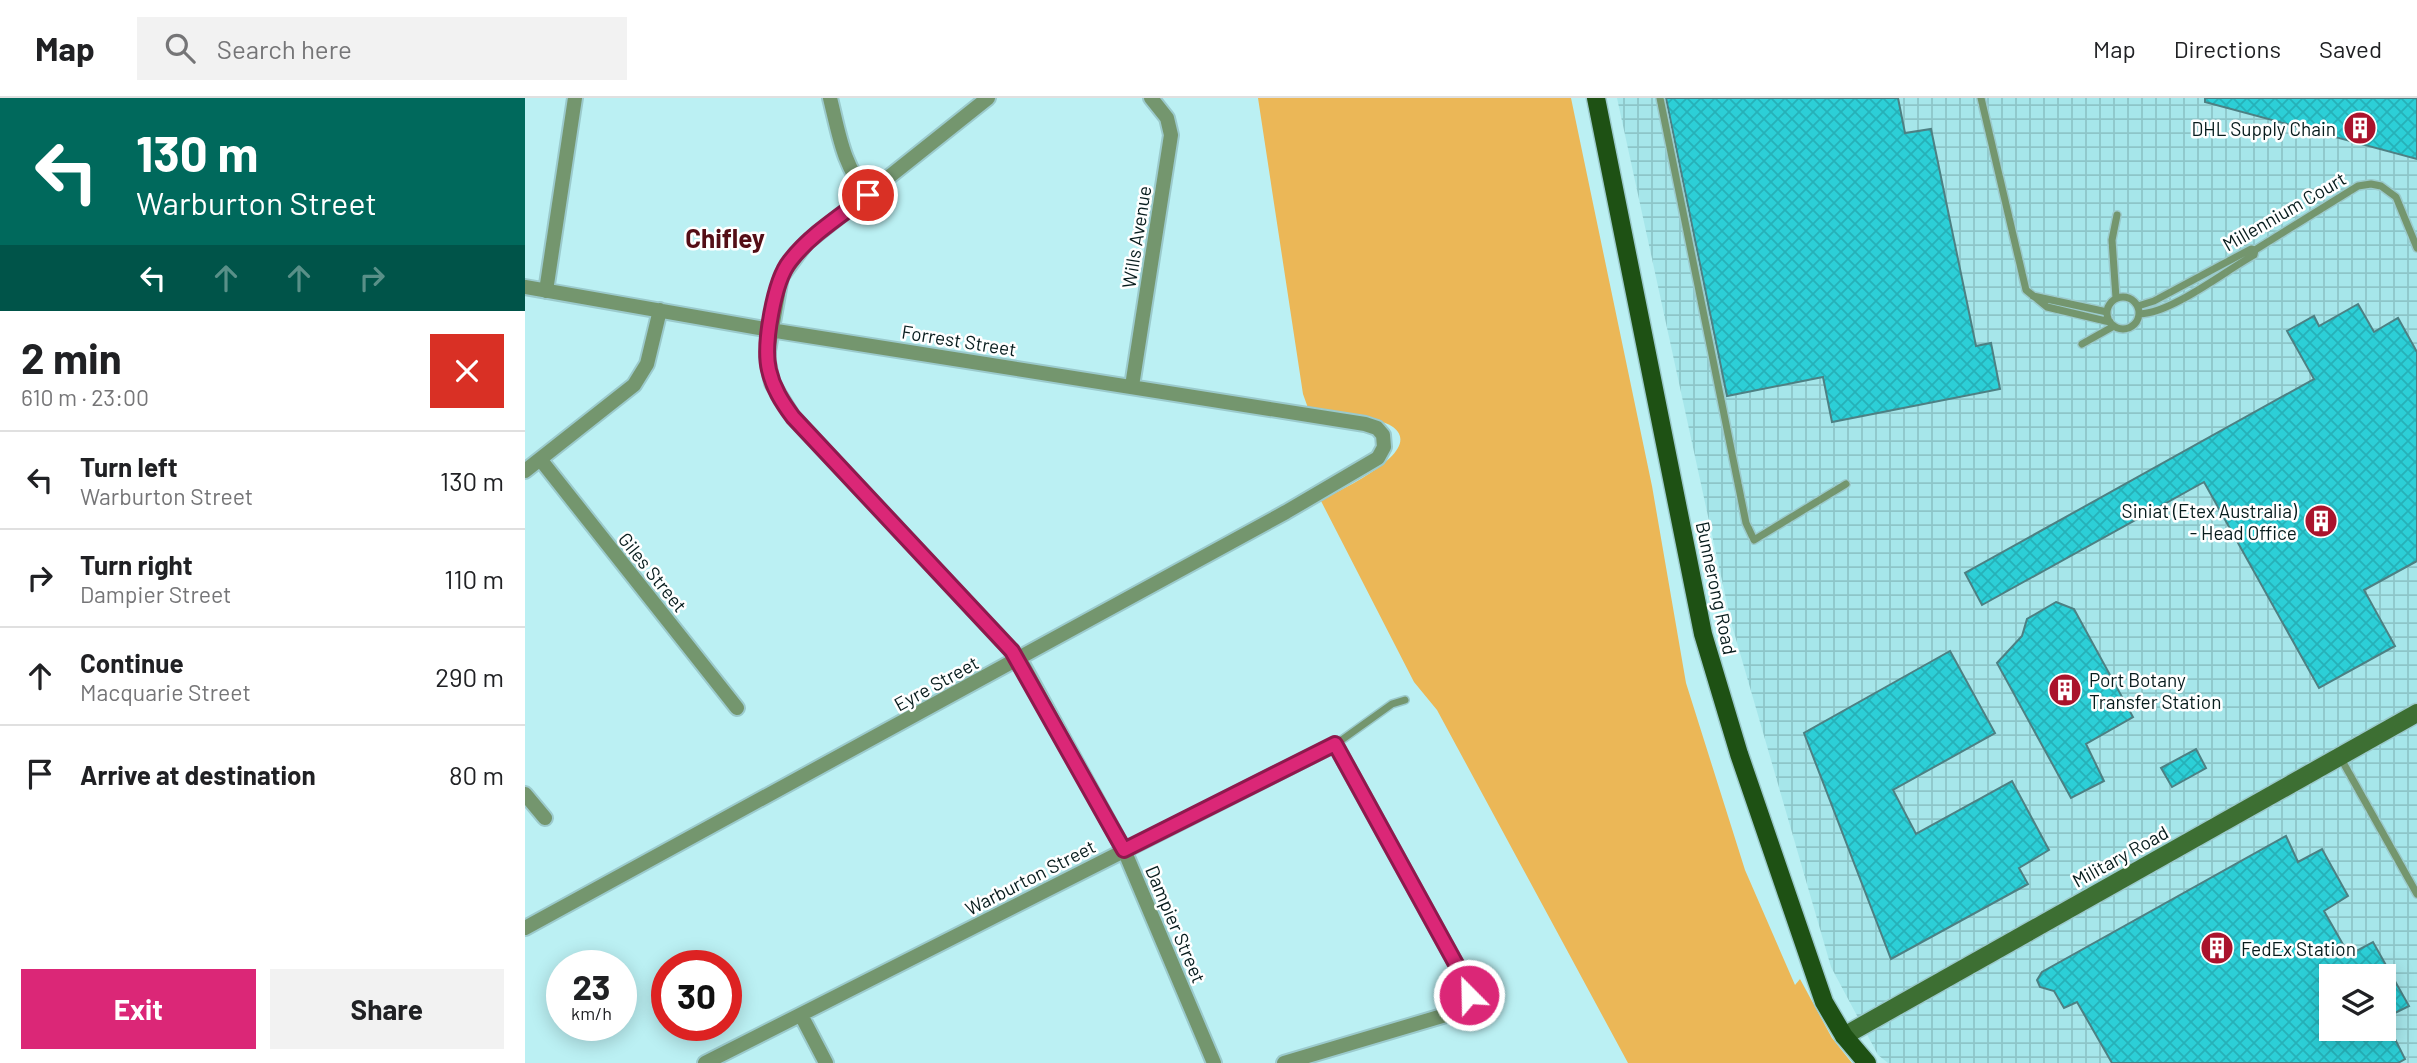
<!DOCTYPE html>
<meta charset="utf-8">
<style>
body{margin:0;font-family:Barlow,sans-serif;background:#f2f2f2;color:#202124;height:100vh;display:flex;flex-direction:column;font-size:26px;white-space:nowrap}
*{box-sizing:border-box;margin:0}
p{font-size:23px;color:#757577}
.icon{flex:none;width:38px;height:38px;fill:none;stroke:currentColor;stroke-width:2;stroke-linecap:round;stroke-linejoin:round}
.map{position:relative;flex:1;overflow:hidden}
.side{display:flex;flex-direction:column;background:#fff;width:525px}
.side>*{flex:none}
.top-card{background:#00695c;color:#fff;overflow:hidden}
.controls{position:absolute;left:1794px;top:866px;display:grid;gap:14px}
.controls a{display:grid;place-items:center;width:77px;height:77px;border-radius:0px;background:#fff;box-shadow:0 4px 18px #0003;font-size:35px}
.speed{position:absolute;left:21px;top:852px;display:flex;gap:14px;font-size:35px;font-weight:700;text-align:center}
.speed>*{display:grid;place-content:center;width:91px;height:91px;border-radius:50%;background:#fff;box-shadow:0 4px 18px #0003;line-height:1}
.speed small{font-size:18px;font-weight:400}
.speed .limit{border:10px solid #d22;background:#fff;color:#111}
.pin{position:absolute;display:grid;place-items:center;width:60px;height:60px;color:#fff;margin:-30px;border:4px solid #fff;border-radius:50%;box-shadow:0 2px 7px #0007}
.me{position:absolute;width:77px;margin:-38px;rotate:337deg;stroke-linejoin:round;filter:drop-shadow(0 0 5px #0008)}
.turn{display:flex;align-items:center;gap:24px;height:147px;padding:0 21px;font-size:32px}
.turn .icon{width:91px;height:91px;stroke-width:2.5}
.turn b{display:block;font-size:49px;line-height:60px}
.lanes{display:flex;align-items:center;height:66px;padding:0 21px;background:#0003;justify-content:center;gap:35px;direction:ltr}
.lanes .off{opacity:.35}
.round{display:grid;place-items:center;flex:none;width:74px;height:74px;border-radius:0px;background:#f2f2f2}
.summary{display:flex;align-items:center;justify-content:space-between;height:119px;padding:0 21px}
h1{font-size:42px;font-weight:700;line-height:52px}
.primary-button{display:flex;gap:14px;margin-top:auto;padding:14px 21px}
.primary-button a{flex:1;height:80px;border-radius:0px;background:#db2777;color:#fff;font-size:28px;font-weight:700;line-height:80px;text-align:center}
.primary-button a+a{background:#f2f2f2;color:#202124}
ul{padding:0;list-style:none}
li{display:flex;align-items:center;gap:21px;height:98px;padding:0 21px;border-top:2px solid #e0e0e0}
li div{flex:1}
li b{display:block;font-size:26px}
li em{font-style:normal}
header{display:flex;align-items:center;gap:42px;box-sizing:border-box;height:98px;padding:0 35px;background:#fff;border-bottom:2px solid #e0e0e0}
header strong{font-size:33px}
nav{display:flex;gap:38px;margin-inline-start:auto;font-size:24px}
.search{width:490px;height:63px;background:#f2f2f2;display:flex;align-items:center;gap:18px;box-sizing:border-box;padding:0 24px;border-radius:0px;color:#757577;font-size:26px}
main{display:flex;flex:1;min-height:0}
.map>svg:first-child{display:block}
.industrial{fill:url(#industrial-grid);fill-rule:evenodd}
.grass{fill:#ebb757}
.building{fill:url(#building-cross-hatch);stroke:#4d8083;stroke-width:2}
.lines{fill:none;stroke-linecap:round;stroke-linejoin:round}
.lane-casing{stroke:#9bcacc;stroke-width:10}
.street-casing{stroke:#9bcacc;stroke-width:18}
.secondary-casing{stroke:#9bcacc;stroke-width:21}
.primary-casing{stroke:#9bcacc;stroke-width:21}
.lane{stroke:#74966e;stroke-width:7}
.street{stroke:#74966e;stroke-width:14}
.secondary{stroke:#3d6f33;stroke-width:18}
.primary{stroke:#1e5114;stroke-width:18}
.route-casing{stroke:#8e194d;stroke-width:18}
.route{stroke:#db2777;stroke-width:12}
.labels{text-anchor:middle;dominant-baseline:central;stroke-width:5;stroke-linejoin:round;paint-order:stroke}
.poi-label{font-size:19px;fill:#071c1d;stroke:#fff;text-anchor:end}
.street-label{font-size:19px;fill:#071c1d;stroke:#fff}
.district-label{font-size:26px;font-weight:bold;fill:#540e16;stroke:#fff}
</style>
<header>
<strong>Map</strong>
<div class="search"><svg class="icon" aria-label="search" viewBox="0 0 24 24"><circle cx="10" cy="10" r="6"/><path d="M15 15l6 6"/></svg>Search here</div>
<nav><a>Map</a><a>Directions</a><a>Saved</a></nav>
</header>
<main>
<section class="side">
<div class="top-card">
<div class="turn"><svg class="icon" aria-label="left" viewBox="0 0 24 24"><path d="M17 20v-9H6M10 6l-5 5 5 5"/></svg><div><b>130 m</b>Warburton Street</div></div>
<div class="lanes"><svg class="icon" aria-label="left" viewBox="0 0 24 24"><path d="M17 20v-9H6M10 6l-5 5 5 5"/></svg><svg class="icon off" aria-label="ahead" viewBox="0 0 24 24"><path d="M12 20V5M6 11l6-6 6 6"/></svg><svg class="icon off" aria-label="ahead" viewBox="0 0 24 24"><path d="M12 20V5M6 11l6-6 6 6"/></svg><svg class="icon off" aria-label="right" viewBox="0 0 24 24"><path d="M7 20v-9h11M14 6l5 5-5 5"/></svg></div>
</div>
<div class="summary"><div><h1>2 min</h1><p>610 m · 23:00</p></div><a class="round" style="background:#d93025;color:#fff"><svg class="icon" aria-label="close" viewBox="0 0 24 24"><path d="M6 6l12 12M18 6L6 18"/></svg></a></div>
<ul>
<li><svg class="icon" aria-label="left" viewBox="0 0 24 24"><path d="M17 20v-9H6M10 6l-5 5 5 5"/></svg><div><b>Turn left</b><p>Warburton Street</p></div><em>130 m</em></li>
<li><svg class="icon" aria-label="right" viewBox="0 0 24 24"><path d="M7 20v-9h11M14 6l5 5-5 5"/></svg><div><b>Turn right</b><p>Dampier Street</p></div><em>110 m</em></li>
<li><svg class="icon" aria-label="ahead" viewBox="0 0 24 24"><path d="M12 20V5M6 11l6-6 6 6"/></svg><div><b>Continue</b><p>Macquarie Street</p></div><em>290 m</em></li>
<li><svg class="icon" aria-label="arrive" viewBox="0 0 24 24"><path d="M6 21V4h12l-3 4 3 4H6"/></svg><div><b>Arrive at destination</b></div><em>80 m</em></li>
</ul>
<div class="primary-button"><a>Exit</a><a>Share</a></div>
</section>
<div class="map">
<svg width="1892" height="965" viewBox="0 0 1892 965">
<defs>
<pattern id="industrial-grid" width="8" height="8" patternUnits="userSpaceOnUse" patternTransform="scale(1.75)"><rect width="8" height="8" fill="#a6e6ea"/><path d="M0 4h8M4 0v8" fill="none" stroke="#8dc5c8"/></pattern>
<pattern id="building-cross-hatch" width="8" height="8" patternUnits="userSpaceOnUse" patternTransform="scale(1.75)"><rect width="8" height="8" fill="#2ccfd7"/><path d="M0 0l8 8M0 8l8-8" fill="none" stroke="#26b1b8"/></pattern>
</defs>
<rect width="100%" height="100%" fill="#bbf0f3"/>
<!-- industrial -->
<path class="industrial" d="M1092 0H1892V965H1363L1353 957 1306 869 1206 524ZM1806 878H1858V931H1806Z"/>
<!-- grass -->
<path class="grass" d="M733 0H1046L1127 388 1161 585 1220 772 1270 887 1275 881 1307 940 1327 965H1103L912 612 889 584 796 403C814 392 901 354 868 329 851 317 804 314 783 310L778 296Z"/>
<!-- building -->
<path class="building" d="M1141 0H1373L1380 35 1406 31 1451 248 1466 245 1475 291 1307 324 1298 279 1202 298Z
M1680 0H1892V61L1680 4Z
M1833 206 1849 234 1873 220 1892 254V463L1839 492 1870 548 1794 590 1679 384 1457 507 1440 475 1789 281 1762 233 1789 218 1794 228Z
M1531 504 1549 511 1608 619 1561 646 1579 683 1546 700 1472 565 1497 538 1502 521Z
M1425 553 1470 635 1368 692 1391 736 1487 683 1524 752 1494 770 1503 786 1366 861 1279 635Z
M1671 651 1681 670 1647 689 1636 670Z
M1761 738 1773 764 1797 751 1823 798 1799 813 1824 857 1848 844 1884 908 1858 921V878H1806V931H1865L1880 961 1873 965H1587L1552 904 1539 910 1529 893 1515 889 1512 882 1517 874Z"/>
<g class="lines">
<defs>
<path id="lane" d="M1135 0 1221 425 1229 442 1321 386
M1456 0 1501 192 1522 209 1585 224
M1508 198 1582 214
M1582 215a16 16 0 1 1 32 0a16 16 0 1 1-32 0Z
M1591 200 1587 142 1592 117
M1613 208 1629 203 1726 151 1730 152 1833 88 1846 86 1856 88 1871 99 1892 150
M1615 216C1647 215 1700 173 1729 157L1730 152
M1557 246 1589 228
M811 646 867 606 880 602
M1815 659 1892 796"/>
<path id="street" d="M305 0C314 36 318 68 343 97
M463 0 281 145 256 179 242 259 247 285 268 319 487 553 499 569 599 752 689 965
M0 189 245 232 840 326 852 330 858 337 859 349 853 360 761 414 0 830
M21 193 50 0
M607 288 646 37 642 20 626 0
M15 361 212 610
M0 373 109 287 122 266 135 212
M0 696 20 720
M276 917 301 965
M180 965 810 646 942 886C945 903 937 908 924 916L759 965"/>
<path id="secondary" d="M1319 938 1892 615"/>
<path id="primary" d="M1071 0 1178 536 1214 656 1299 904 1319 938 1342 965"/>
</defs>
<!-- lane casing -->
<use href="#lane" class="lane-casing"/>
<!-- street casing -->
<use href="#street" class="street-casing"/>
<!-- secondary casing -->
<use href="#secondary" class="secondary-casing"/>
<!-- primary casing -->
<use href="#primary" class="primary-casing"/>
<!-- lane -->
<use href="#lane" class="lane"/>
<!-- street -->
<use href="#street" class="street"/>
<!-- secondary -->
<use href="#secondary" class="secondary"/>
<!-- primary -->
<use href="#primary" class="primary"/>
</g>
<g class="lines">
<defs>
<path id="route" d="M343 97C317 117 286 136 265 163 249 183 238 247 244 272 248 290 257 304 268 319L487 553 599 752 810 646 942 886 944 897"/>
</defs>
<!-- route casing -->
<use href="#route" class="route-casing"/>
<!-- route -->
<use href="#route" class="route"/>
</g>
<!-- icons -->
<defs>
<symbol id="building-disc" viewBox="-11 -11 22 22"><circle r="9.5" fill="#aa132c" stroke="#fff"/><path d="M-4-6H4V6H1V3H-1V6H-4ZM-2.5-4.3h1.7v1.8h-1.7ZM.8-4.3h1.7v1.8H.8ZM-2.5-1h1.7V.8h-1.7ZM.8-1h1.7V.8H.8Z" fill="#fff"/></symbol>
</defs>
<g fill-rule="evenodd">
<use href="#building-disc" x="1816" y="11" width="38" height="38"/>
<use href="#building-disc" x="1777" y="404" width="38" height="38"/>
<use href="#building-disc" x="1521" y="573" width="38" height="38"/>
<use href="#building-disc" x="1673" y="831" width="38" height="38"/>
</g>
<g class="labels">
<!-- poi labels -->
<g class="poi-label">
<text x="1811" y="30">DHL Supply Chain</text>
<text x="1772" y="412">Siniat (Etex Australia)<tspan x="1772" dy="22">- Head Office</tspan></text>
<text x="1564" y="581" text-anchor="start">Port Botany<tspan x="1564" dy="22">Transfer Station</tspan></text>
<text x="1716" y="850" text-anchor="start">FedEx Station</text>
</g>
<!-- street labels -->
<g class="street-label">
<text transform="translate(1759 113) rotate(-30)">Millennium Court</text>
<text transform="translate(611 139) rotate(-81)">Wills Avenue</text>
<text transform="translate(434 242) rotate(9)">Forrest Street</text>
<text transform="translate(128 474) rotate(51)">Giles Street</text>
<text transform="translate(1192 490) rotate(78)">Bunnerong Road</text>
<text transform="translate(411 585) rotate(-29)">Eyre Street</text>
<text transform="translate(1595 758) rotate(-29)">Military Road</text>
<text transform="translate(505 779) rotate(-27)">Warburton Street</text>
<text transform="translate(651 826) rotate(67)">Dampier Street</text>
</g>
<!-- district labels -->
<g class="district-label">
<text x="200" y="139">Chifley</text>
</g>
</g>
</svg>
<div class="controls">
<a><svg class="icon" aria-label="layers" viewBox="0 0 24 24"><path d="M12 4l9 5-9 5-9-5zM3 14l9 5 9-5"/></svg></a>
</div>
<div class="speed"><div>23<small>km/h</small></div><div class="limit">30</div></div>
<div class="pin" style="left:343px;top:97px;background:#d93025"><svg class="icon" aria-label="arrive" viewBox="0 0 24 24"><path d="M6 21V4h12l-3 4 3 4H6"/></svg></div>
<svg class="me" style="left:944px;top:897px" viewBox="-20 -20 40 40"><circle r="17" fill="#db2777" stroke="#fff" stroke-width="3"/><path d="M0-11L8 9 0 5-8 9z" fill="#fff"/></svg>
</div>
</main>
